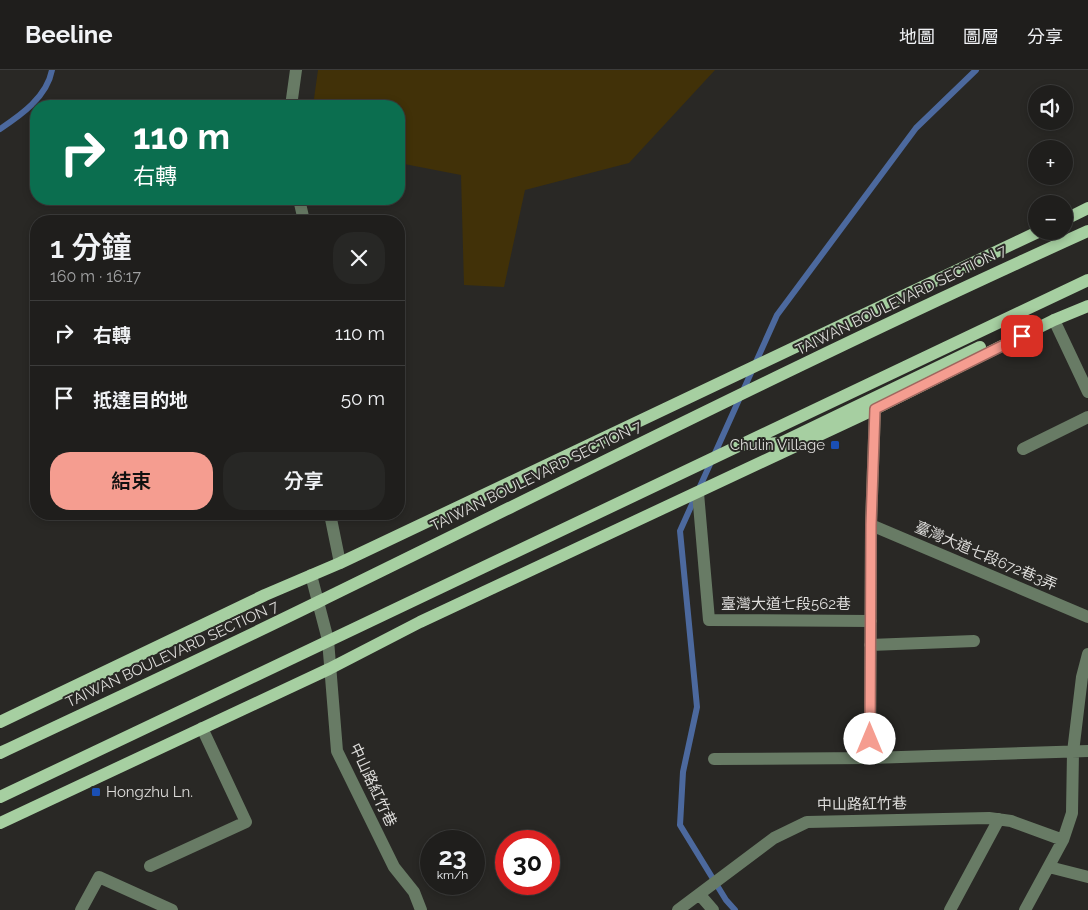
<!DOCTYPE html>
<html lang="zh-TW">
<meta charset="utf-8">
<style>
body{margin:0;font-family:Raleway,"Noto Sans TC",sans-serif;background:#272725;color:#f1f3f6;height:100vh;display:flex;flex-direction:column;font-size:19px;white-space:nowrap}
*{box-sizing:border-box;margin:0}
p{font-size:16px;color:#a1a2a3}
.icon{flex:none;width:28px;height:28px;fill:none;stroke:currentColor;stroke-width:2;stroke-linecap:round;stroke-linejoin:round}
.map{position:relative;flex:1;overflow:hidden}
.side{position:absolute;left:30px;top:145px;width:375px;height:305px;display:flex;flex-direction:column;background:#1f1e1c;border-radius:20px;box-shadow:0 2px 8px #0003,0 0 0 1px #3c3c3b}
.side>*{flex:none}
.banner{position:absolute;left:30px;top:30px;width:375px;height:105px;border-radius:20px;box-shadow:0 2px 8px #0003,0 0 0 1px #3c3c3b;background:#0b6e4f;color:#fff;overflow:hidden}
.fabs{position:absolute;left:1028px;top:15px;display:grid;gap:10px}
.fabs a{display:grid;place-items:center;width:45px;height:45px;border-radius:50%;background:#1f1e1c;box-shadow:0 2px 8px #0003,0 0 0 1px #3c3c3b;font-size:25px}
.speed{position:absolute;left:420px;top:760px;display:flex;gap:10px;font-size:25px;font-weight:700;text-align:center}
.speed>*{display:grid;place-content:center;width:65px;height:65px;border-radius:50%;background:#1f1e1c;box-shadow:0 2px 8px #0003,0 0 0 1px #3c3c3b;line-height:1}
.speed small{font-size:12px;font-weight:400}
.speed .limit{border:8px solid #d22;background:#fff;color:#111}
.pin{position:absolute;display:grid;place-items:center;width:42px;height:42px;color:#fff;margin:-21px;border-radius:10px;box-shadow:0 2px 8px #0006}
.me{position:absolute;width:55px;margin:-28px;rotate:0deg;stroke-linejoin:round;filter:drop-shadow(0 0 4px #0008)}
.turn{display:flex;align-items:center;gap:18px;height:105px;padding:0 20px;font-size:22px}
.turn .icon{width:65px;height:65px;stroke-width:2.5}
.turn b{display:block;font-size:35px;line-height:42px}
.round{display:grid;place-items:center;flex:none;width:52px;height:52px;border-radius:20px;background:#272725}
.head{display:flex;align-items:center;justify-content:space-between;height:85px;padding:0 20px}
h1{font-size:30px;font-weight:600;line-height:38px}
.primary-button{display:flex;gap:10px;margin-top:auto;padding:10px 20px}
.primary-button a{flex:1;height:58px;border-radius:20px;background:#f59d90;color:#111;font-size:20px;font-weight:600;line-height:58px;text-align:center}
.primary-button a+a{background:#272725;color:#f1f3f6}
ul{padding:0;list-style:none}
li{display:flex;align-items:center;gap:15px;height:65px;padding:0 20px;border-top:1px solid #3c3c3b}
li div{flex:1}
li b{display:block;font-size:19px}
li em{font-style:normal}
header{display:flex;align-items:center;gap:30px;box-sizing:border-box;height:70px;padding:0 25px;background:#1f1e1c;border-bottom:1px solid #3c3c3b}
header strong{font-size:24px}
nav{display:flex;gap:28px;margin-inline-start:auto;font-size:18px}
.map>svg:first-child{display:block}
.green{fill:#413108}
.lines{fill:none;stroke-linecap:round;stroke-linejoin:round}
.stream{stroke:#4c699e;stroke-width:6}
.minor{stroke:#687b65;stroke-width:12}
.major{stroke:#a6cfa1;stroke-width:12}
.route-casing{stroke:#9f665e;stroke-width:12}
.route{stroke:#f59d90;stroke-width:9}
.transit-dot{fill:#1a4fb4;stroke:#292825;stroke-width:2}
.labels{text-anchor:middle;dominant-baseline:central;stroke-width:4;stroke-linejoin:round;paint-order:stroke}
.street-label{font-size:15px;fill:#dedddb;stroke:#292825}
.poi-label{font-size:15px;fill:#dedddb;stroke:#292825;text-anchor:end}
</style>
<header>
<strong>Beeline</strong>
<nav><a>地圖</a><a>圖層</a><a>分享</a></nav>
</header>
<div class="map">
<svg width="1088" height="840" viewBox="0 0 1088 840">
<rect width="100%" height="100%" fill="#292825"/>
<!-- green -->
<path class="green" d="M318 0H715L629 93 525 120 504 217 464 215 461 105 399 93V36H313Z"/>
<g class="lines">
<!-- stream -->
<path class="stream" d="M0 59C21 45 47 27 52 0
M735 840 726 830 680 755 683 702 697 637 680 461 777 245 916 58 976 0"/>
<!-- minor -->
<path class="minor" d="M291 36 296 0
M299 129 304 151
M1054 250 1088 322
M1023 379 1088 347
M698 423 709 550 871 551
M330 444 340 493
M871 455 1088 547
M311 505 328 570 337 681 394 797 414 822 421 840
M870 575 974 571
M870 688 871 455 875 339
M714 689 870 688 1088 681
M150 796 246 752 202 658
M1049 797 1088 807
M700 825 713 840
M81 840 99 807 172 840
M678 840 774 768 807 752 989 748 1011 751 1063 770
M950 840 999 749
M1025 840 1063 770 1072 743 1073 682 1082 607 1088 584"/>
<!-- major -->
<path class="major" d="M1064 150 1088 138
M747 375 781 373 980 277
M0 652 265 525 340 493 1040 161
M0 683C106 633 212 584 318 532 574 407 828 278 1088 161
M0 727 1088 210
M0 753 329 599 420 552 875 339 1054 250 1088 236"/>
</g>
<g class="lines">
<defs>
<path id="route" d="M870 669 871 455 875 339 1022 266"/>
</defs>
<!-- route casing -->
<use href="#route" class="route-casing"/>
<!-- route -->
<use href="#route" class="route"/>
</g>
<!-- markers -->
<g class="transit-dot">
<rect x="830" y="370" width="10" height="10" rx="2.5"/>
<rect x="91" y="717" width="10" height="10" rx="2.5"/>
</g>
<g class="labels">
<!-- street labels -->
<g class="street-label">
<text transform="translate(901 230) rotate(-26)">TAIWAN BOULEVARD SECTION 7</text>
<text transform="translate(536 406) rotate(-26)">TAIWAN BOULEVARD SECTION 7</text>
<text transform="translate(986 486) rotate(23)">臺灣大道七段672巷3弄</text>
<text x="786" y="534">臺灣大道七段562巷</text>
<text transform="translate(172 584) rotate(-25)">TAIWAN BOULEVARD SECTION 7</text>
<text transform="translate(373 715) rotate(65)">中山路紅竹巷</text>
<text transform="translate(862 734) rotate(-1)">中山路紅竹巷</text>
</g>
<!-- poi labels -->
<g class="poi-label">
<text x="825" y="375">Chulin Village</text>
<text x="106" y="722" text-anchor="start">Hongzhu Ln.</text>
</g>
</g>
</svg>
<div class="fabs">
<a><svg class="icon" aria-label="sound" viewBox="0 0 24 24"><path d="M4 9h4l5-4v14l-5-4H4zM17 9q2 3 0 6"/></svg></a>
<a>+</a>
<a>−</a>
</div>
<div class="speed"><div>23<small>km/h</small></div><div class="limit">30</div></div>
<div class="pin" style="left:1022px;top:266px;background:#d93025"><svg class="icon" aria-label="arrive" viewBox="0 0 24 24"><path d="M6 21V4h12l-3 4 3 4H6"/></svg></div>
<svg class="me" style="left:870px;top:669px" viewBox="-20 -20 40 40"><circle r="19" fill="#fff"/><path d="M0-13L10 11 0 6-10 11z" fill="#f59d90"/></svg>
<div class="banner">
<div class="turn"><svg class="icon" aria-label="right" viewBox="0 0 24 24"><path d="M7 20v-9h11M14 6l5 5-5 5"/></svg><div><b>110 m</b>右轉</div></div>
</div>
<section class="side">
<div class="head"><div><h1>1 分鐘</h1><p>160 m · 16:17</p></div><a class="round"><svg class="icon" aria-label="close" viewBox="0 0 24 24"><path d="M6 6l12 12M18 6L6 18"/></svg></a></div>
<ul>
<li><svg class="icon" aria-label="right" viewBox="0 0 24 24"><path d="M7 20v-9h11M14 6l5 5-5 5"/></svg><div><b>右轉</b></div><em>110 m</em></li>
<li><svg class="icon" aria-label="arrive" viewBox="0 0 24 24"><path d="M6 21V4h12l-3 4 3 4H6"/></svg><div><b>抵達目的地</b></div><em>50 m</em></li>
</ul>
<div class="primary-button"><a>結束</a><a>分享</a></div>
</section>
</div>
